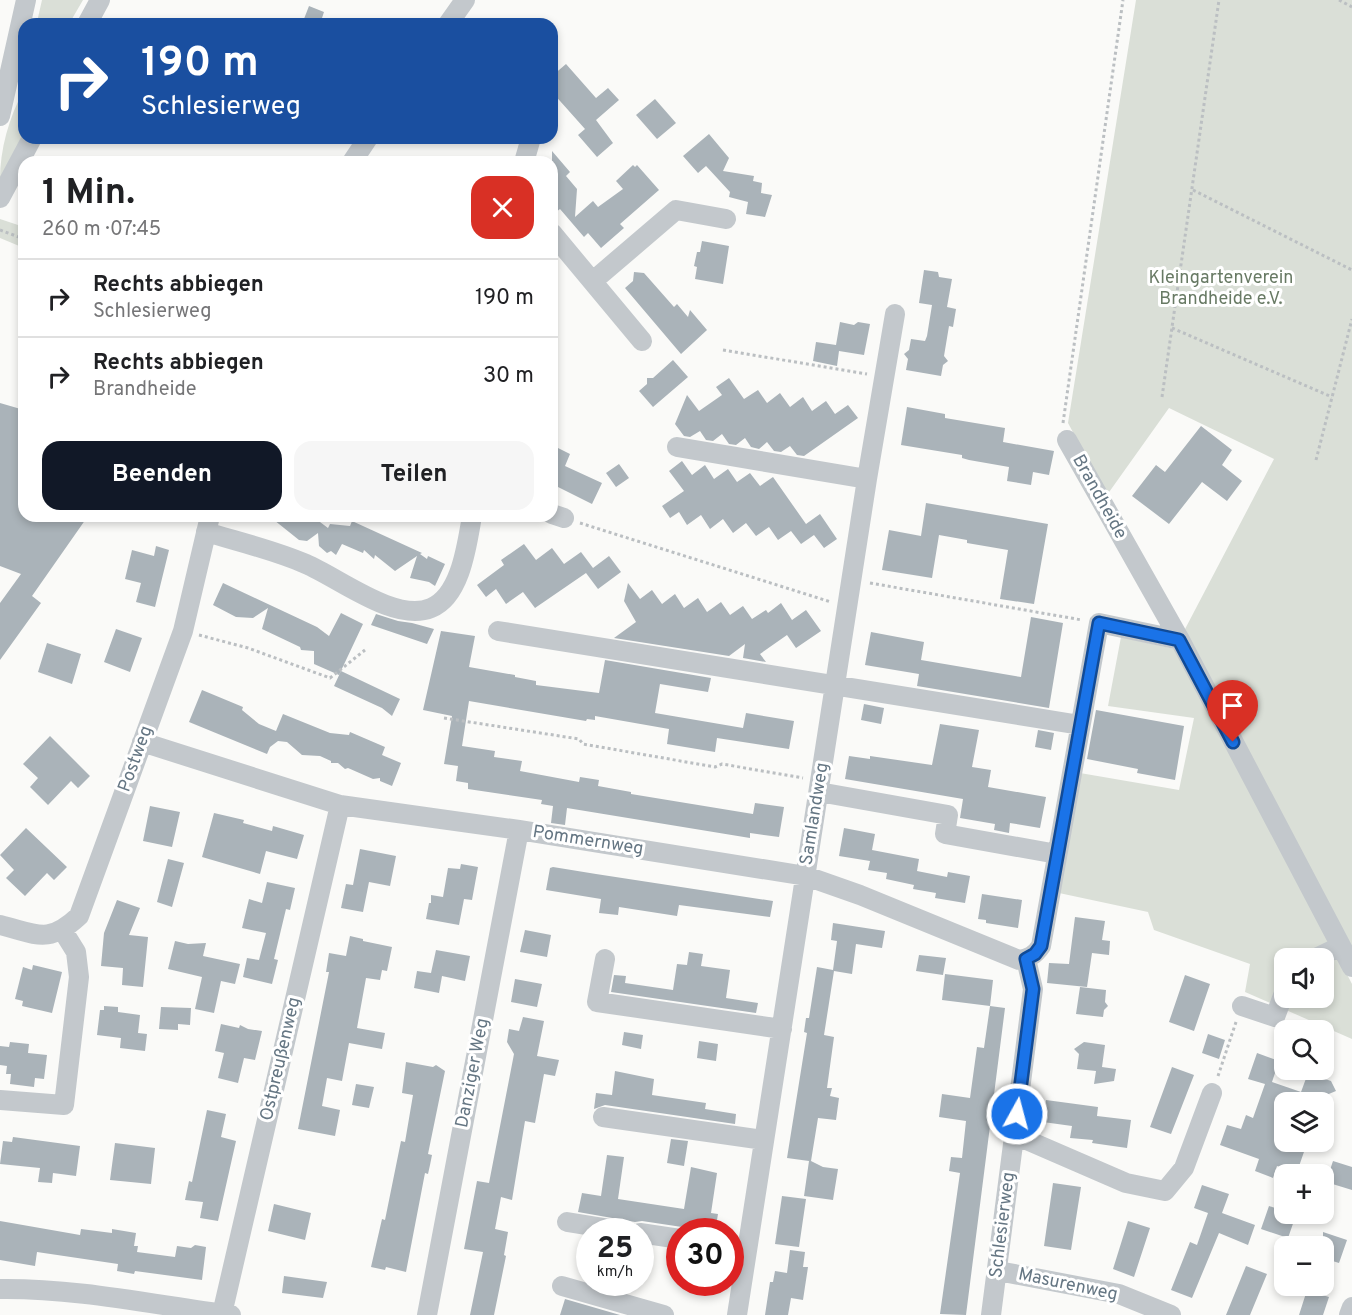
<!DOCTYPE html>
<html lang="de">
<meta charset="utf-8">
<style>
body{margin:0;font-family:Overpass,sans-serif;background:#f6f6f6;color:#202124;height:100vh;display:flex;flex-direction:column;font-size:22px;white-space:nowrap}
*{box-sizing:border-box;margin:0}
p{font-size:20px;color:#757577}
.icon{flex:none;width:33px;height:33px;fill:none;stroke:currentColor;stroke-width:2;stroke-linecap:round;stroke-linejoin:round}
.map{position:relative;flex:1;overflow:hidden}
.panel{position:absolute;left:18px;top:156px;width:540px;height:366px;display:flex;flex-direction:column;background:#fff;border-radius:18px;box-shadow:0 3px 9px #0003}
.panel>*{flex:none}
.banner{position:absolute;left:18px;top:18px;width:540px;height:126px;border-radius:18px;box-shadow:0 3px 9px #0003;background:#1a4fa0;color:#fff;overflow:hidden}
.fabs{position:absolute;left:1274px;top:948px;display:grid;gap:12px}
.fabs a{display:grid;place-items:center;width:60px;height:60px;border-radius:12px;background:#fff;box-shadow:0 3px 9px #0003;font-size:30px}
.speed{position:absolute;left:576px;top:1218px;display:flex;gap:12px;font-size:30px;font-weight:700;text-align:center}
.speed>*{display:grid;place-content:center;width:78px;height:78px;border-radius:50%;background:#fff;box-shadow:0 3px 9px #0003;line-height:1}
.speed small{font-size:15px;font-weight:400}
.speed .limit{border:9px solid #d22;background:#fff;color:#111}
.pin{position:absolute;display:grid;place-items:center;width:51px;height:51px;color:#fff;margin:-62px -26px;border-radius:50% 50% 50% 0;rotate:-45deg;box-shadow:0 0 6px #0007}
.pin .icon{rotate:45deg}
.me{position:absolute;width:66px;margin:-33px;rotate:7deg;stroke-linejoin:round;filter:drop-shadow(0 0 4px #0008)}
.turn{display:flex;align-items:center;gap:21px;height:126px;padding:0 24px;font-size:27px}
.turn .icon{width:78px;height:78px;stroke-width:2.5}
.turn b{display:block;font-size:42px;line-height:51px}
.round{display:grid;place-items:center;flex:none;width:63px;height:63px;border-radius:18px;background:#f6f6f6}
.overview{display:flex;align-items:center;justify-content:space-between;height:102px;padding:0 24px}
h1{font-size:36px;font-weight:700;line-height:45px}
.action{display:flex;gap:12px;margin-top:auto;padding:12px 24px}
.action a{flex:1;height:69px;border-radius:18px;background:#111827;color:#fff;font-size:24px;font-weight:700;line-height:69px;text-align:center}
.action a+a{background:#f6f6f6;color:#202124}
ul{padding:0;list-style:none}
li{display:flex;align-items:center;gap:18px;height:78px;padding:0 24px;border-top:2px solid #e0e0e0}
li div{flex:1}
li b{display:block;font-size:22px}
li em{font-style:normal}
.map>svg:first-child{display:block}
.green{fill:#dadfd7;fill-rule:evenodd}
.building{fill:#aab3b9}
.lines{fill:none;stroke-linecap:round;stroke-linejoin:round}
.path{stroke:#bbbfc2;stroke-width:3;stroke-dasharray:3 3;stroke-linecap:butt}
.minor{stroke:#c3c8cc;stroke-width:20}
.route-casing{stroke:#114b97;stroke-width:15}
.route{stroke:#1a73e8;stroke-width:10}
.labels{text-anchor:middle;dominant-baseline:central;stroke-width:6;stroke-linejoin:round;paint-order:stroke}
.park-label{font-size:18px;fill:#687a64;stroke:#fff}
.street-label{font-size:18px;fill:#657683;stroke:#fff}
</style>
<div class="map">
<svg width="1352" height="1315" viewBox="0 0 1352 1315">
<rect width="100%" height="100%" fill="#fafaf8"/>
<!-- green -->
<path class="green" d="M42 0H83L69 24H38L37 22Z
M1136 0H1352V948L1184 631 1274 459 1169 408 1107 495 1068 423Z
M24 90V135L0 180C0 149 9 117 24 90Z
M0 219 24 227V248L0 238Z
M1121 637 1179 650 1352 984V1039L1245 992 1250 964 1154 930 1148 912 1059 893 1080 773 1179 790 1194 718 1108 706ZM1284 958H1323V998H1284Z"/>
<!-- building -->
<path class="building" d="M309 6 324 12 320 24H302Z
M566 64 596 98 608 88 619 100 596 120 613 143 597 157 578 135 585 129 552 92V76Z
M655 99 676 123 657 139 636 115Z
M709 134 729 158 723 171 754 176 753 181 762 183 761 193 772 195 765 217 746 214 748 202 729 197 730 192 706 166 698 173 683 156Z
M552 151 570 172 566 176 577 189 575 217 593 201 598 207 623 189 616 181 633 165 635 167 637 165 659 190 620 224 624 228 601 248 588 233 584 237 560 209 552 215Z
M702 241 729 246 723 284 695 279 697 267 694 266 697 252H700Z
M924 270 938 272 939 277 952 279 947 307 956 309 953 327 949 326 944 356 948 361 943 365 941 376 906 370 908 359 904 354 909 350 911 339 925 341 927 336 932 305 919 303Z
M634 272 644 273 674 307 677 304 688 317 690 310 707 330 681 354 625 288 633 281Z
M840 322 854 325 858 322 870 324 864 355 839 351 837 366 813 361 816 342 836 345Z
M673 360 688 377 653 407 639 391 647 384V378H653Z
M729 378 744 399 758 390 767 403 780 393 790 407 803 397 812 411 826 401 835 414 848 405 858 418 804 456 797 455 790 446 781 452 774 451 767 442 759 449 751 447 745 438 736 445 729 444 722 434 713 441 706 440 700 431 690 437 684 436 675 424 687 395 699 411 722 395 716 387Z
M0 403 24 410V516H88L32 596 41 603 0 660V603L21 574 0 566Z
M907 407 945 414V418L1005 428 1003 442 1054 451 1049 475 1033 472 1031 485 1007 481 1009 467 969 460 962 458V455L901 445Z
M1201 426 1232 450 1222 465 1242 481 1227 501 1202 482 1169 524 1132 496 1156 465 1165 472Z
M552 445 570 454 565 466 602 483 592 504 556 486 552 494Z
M682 461 692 475 705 465 714 479 728 469 737 482 750 473 760 486 773 477 806 524 820 514 837 539 824 548 814 535 801 544 791 531 778 540 769 527 756 536 746 523 733 533 723 519 710 529 701 515 687 525 679 512 670 518 662 506 684 491 669 471Z
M619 464 629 478 616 487 606 473Z
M926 503 1048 524 1034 604 1000 599 1008 550 967 543V540L939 535 932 578 882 570 889 530 921 536Z
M269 516H312L328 528 330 524 350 526 352 521 422 553 420 554 427 559 428 556 445 564 435 586 429 582 410 578 417 556 395 571 375 555 374 559 364 550 363 553 342 544 336 555 331 551 327 553 319 546 318 533 307 541 299 540Z
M524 544 536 560 552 548 564 564 581 552 593 568 609 556 621 572 598 589 586 573 535 608 523 592 506 604 496 589 486 597 477 585 504 565 501 560Z
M156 546 169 550 155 607 136 602 141 583 125 579 132 550 154 556Z
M223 583 317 627 329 636 341 613 363 624 339 675 314 664V651L301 650 300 647 262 629 268 608 253 618 236 617 213 605Z
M628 583 640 599 652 590 662 604 675 594 684 608 698 598 707 612 721 602 730 615 743 606 752 619 766 610 768 613 781 603 792 620 806 610 821 631 796 648 787 635 760 654 766 662 743 658 745 644 729 656 614 638 636 622 624 601Z
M376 614 398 621 412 623 434 629 427 644 371 625Z
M1031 617 1063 623 1049 708 917 686 919 674 865 665 871 632 924 642 921 660 1021 677Z
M116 629 142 638 130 672 104 662Z
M441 631 475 636 469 667 515 675V677L536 681V685L599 693 605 660 711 678 708 692 660 684 655 713 743 728 746 713 794 721 789 749 717 738 715 752 667 744 669 729 595 716V720L587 719 586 721 469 701 462 746 495 751 494 757 522 761 520 771 579 782 580 777 599 780 598 786 631 792V794L753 814 755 803 784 807 779 837 750 833V838L567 808 565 825 551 823 553 806 541 804 542 800 468 789V783L456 781 458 766 444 764 452 716 423 710Z
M47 643 81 654 72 684 38 672Z
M341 671 400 699 392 716 382 708 334 686Z
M202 690 243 707 242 710 259 724 276 731 283 714 330 733 349 735 350 732 385 747 382 755 401 763 392 786 380 781V778L373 779 348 768 345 769 338 763H331V761L320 756 302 755 287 742 278 741 270 747 267 754 189 722Z
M864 704 884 708 881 724 861 720Z
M1096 710 1184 726 1175 780 1137 773 1138 769 1087 759Z
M940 724 979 730 972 767 991 770 988 787 1046 797 1040 828 1010 823 1009 833 994 830 995 824 960 818 963 799 845 779 849 756 870 759V756L932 765Z
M1038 730 1054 733 1051 750 1035 747Z
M50 736 90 776 78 788 71 781 48 805 30 787 38 778 23 764Z
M150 806 180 812 172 847 143 841Z
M214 813 244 820 243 823 272 831 273 826 304 835 297 859 266 851 260 874 202 857Z
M26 828 67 867 54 880 47 873 25 896 6 878 14 870 0 855Z
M844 828 875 834 872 850 919 859 917 871 947 877 948 872 970 876 965 903 935 898 936 893 913 889 914 885 886 879 887 873 868 870 870 861 839 856Z
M360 849 396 856 390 886 369 882 363 912 341 908 346 884 353 885Z
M168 859 184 863 172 907 157 902Z
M461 864 478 867 472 900 464 899 459 925 426 919 429 903H431V895L443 897 448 868 460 869Z
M553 867 596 874 773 901 770 917 679 905 677 916 619 907 618 915 599 913 601 899 546 890 550 868Z
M267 882 295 888 290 910 286 909 274 959 278 960 272 984 243 977 247 958 259 960 266 933 242 928 249 899 262 903Z
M982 894 1022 900 1018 928 986 923V920L978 919Z
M117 900 140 908 129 935 148 937 143 987 122 985 123 968 101 966 104 933Z
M1075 917 1105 921 1102 940 1110 941 1109 955 1092 953 1087 987 1047 983 1049 963 1069 964Z
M833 923 885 931 882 948 856 944 852 974 834 971 824 1035 834 1037 827 1088H832L830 1096 839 1098 836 1120 818 1118 811 1161 823 1167 838 1169 833 1200 804 1196 809 1161 787 1158 807 1033 804 1032 806 1018H809L817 967 833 970 837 941 831 940Z
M525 930 551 935 547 957 520 952Z
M350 936 363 939V941L392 947 387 971 382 970 380 980 366 978 357 1028 385 1033 382 1049 349 1043 342 1081 327 1078 322 1106 340 1110 335 1136 298 1129 329 972H326L329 953 346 956Z
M175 941 188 944 206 943 203 956 240 964 235 984 221 981 214 1013 195 1009 202 977 168 969Z
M436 950 470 956 465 981 442 976 439 993 414 988 417 971 431 973Z
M689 952 703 954 701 966 730 970 726 998 758 1003 756 1013 611 992 614 975 626 976 625 983 673 990 677 964 687 965Z
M919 955 946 958 943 975 916 971Z
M33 965 62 972 52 1013 22 1006 23 1001 15 999 23 967 32 970Z
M945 974 993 980 990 1006 942 1000Z
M1185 975 1210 984 1194 1031 1169 1022Z
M515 979 542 984 537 1007 511 1002Z
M1080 987 1106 990 1105 1002 1108 1006 1104 1010 1103 1017 1076 1014Z
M104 1006 118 1007V1012L140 1015 138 1033 147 1034 145 1051 120 1048 121 1038 97 1035 100 1010H104Z
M990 1006 1005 1008 966 1315 940 1314 960 1173 949 1171 951 1157 962 1158 966 1121 939 1117 942 1094 970 1098 977 1047 984 1048Z
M161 1007 191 1008 190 1025 178 1024V1030L159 1029Z
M523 1017 544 1021 537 1056 559 1060 555 1076 544 1074 535 1123 525 1121 512 1200 501 1197 495 1229 508 1232 504 1255 506 1256 494 1315H470L483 1252 464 1249 477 1181 489 1183 514 1054 507 1042 509 1029 519 1031Z
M221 1024 239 1028 240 1025 248 1029 262 1031 255 1060 244 1058 238 1083 218 1078 224 1053 215 1051Z
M624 1032 643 1035 641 1049 622 1045Z
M1208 1034 1225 1040 1219 1059 1202 1053Z
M699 1041 718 1044 716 1061 697 1058Z
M10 1042 29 1044 28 1053 47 1055 44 1079 35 1078 34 1087 10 1084 11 1074H6L7 1066 0 1065V1046L9 1047Z
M1084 1042 1105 1045 1102 1067 1116 1069 1114 1081 1094 1084 1096 1071 1077 1069 1079 1054 1074 1049Z
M1257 1053 1279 1061 1272 1082 1301 1092 1308 1073 1331 1081 1336 1091 1319 1098 1326 1100 1325 1102H1284V1142H1298L1297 1146 1305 1149 1297 1172 1277 1166 1273 1178 1255 1171 1259 1159 1220 1145 1227 1125 1241 1129 1246 1115 1253 1118 1265 1084 1248 1079Z
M406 1062 433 1067 436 1065 445 1071 428 1154 432 1155 430 1165 428 1174 425 1173 406 1272 386 1267 385 1270 371 1267 382 1219 385 1220 401 1141 405 1142 413 1095 402 1093Z
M1172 1067 1194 1075 1171 1134 1150 1127Z
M615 1071 654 1079 652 1095 706 1103 705 1109 736 1114 735 1124 605 1105 594 1109 596 1093 612 1095Z
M356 1084 374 1087 369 1108 352 1105Z
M1046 1100 1098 1107 1097 1116 1131 1120 1127 1148 1092 1143 1093 1140 1070 1138 1072 1126 1043 1122Z
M207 1110 226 1114 221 1137 236 1141 218 1221 200 1218 203 1202 185 1200 189 1181 192 1182Z
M13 1137 80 1146 76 1176 53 1173 52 1183 38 1182 40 1168 0 1164 3 1141 12 1142Z
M671 1139 688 1141 684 1166 667 1163Z
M115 1143 155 1148 151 1184 110 1180Z
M607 1155 624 1157 618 1199 684 1209 691 1167 717 1173 711 1213 718 1214 715 1232H689L682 1227 642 1221 635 1222 578 1212 582 1193 601 1196Z
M1333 1161 1352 1167V1190L1326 1182Z
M1053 1183 1081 1187 1071 1250 1044 1246Z
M1202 1185 1229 1194 1222 1213 1255 1225 1248 1245 1219 1233 1192 1298 1171 1290 1190 1242 1197 1245 1208 1213 1194 1208Z
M782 1196 806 1199 799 1247 775 1244Z
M274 1204 311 1213 305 1240 268 1231Z
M1269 1206 1284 1211V1214L1296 1215 1288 1238 1261 1229Z
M0 1221 80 1235 81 1229 112 1233V1229L136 1233 134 1246H138L137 1252 175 1257 177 1246 191 1248 195 1245 206 1247 202 1280 135 1271 134 1274 117 1271 118 1264 37 1252 35 1266 0 1260Z
M1128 1221 1150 1228 1134 1277 1113 1269Z
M1323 1232 1347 1240 1339 1263 1323 1258Z
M790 1250 805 1252 803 1267H808L803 1300 791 1298 788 1315H765L770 1282H773L775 1271 787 1273Z
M1246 1266 1267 1274 1250 1315H1226Z
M284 1276 327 1282 323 1298 282 1293Z
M1307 1290 1329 1297 1323 1315H1299Z
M565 1299 620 1315H560Z"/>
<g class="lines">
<!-- path -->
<path class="path" d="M1339 0 1352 7
M1193 190 1352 270
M0 230 24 239
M1172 328 1332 397
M723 350 867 374
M1162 397 1219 0
M1063 423 1123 0
M1316 460 1352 319
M580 523 831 602
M870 583 1082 620
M199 635 248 648 330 678 365 650
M444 718 579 739 583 744 715 767 722 764 803 778
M1218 1076 1236 1022"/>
<!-- minor -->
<path class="minor" d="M87 24 100 0
M448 24 465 0
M0 116 26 0
M352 162 368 138
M524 162 531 138
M0 198 32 138
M552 233 642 341
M593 281 676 210 726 219
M1067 440 1180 640 1352 967
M677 447 867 479
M552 514 564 518
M206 532C239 542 274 550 306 564 339 578 395 623 431 608 461 596 467 544 472 516
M498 631 1080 725
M142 742 340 805 519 830 806 876 860 895 1019 960C1029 959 1035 955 1041 946L1099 623 1180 640
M819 792 948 815 945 834 1057 854
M0 925C37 934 48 945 79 916L183 631 210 516
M1316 958 1341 946
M605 959 597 1002 782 1029
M1242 1006 1275 1017 1284 993
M0 1100 64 1105 79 977 76 952 63 931
M603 1117 764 1140
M1015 1135 1126 1183 1165 1191 1184 1168 1212 1093
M567 1222 629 1232
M640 1233 680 1239
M998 1271 1119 1294 1171 1315
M562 1286 664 1315
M0 1289C78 1288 154 1305 231 1315
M222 1314 340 805
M427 1315 519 830
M737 1315 867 479 895 314
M991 1315 1033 989 1026 959
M1349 1315 1352 1307"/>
</g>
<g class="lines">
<defs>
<path id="route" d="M1017 1114 1033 989 1026 959 1035 954 1041 946 1099 623 1179 640 1233 742"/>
</defs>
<!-- route casing -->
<use href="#route" class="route-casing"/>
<!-- route -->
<use href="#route" class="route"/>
</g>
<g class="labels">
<!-- park labels -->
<g class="park-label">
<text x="1221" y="278">Kleingartenverein<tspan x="1221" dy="21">Brandheide e.V.</tspan></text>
</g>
<!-- street labels -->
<g class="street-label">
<text transform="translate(1099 497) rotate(61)">Brandheide</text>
<text transform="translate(136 759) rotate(-70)">Postweg</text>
<text transform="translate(815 814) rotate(-81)">Samlandweg</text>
<text transform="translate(588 841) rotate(9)">Pommernweg</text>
<text transform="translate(281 1059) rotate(-77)">Ostpreußenweg</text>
<text transform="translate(473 1073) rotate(-79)">Danziger Weg</text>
<text transform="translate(1003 1225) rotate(-83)">Schlesierweg</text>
<text transform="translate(1068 1285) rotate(12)">Masurenweg</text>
</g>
</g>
</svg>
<div class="fabs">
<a><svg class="icon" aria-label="sound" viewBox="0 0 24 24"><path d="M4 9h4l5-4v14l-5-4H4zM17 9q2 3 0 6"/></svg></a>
<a><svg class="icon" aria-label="search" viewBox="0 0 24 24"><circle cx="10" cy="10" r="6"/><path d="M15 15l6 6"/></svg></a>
<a><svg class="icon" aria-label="layers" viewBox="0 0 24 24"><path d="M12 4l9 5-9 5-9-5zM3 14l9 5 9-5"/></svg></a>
<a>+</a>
<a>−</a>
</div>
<div class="speed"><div>25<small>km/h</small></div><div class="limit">30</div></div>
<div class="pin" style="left:1233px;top:742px;background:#d93025"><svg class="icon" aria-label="arrive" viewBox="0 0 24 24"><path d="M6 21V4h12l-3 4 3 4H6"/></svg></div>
<svg class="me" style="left:1017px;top:1114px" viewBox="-20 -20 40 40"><circle r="17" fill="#1a73e8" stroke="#fff" stroke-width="3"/><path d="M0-11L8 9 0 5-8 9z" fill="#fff"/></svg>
<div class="banner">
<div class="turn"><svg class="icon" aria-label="right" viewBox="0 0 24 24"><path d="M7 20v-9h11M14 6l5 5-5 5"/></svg><div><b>190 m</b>Schlesierweg</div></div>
</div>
<section class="panel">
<div class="overview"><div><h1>1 Min.</h1><p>260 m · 07:45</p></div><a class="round" style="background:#d93025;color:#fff"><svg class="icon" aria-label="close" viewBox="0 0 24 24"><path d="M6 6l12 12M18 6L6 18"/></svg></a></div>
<ul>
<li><svg class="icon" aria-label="right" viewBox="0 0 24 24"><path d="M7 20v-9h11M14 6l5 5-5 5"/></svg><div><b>Rechts abbiegen</b><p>Schlesierweg</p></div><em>190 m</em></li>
<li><svg class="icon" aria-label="right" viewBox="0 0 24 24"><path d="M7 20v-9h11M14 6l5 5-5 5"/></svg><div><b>Rechts abbiegen</b><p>Brandheide</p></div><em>30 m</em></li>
</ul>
<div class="action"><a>Beenden</a><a>Teilen</a></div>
</section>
</div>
